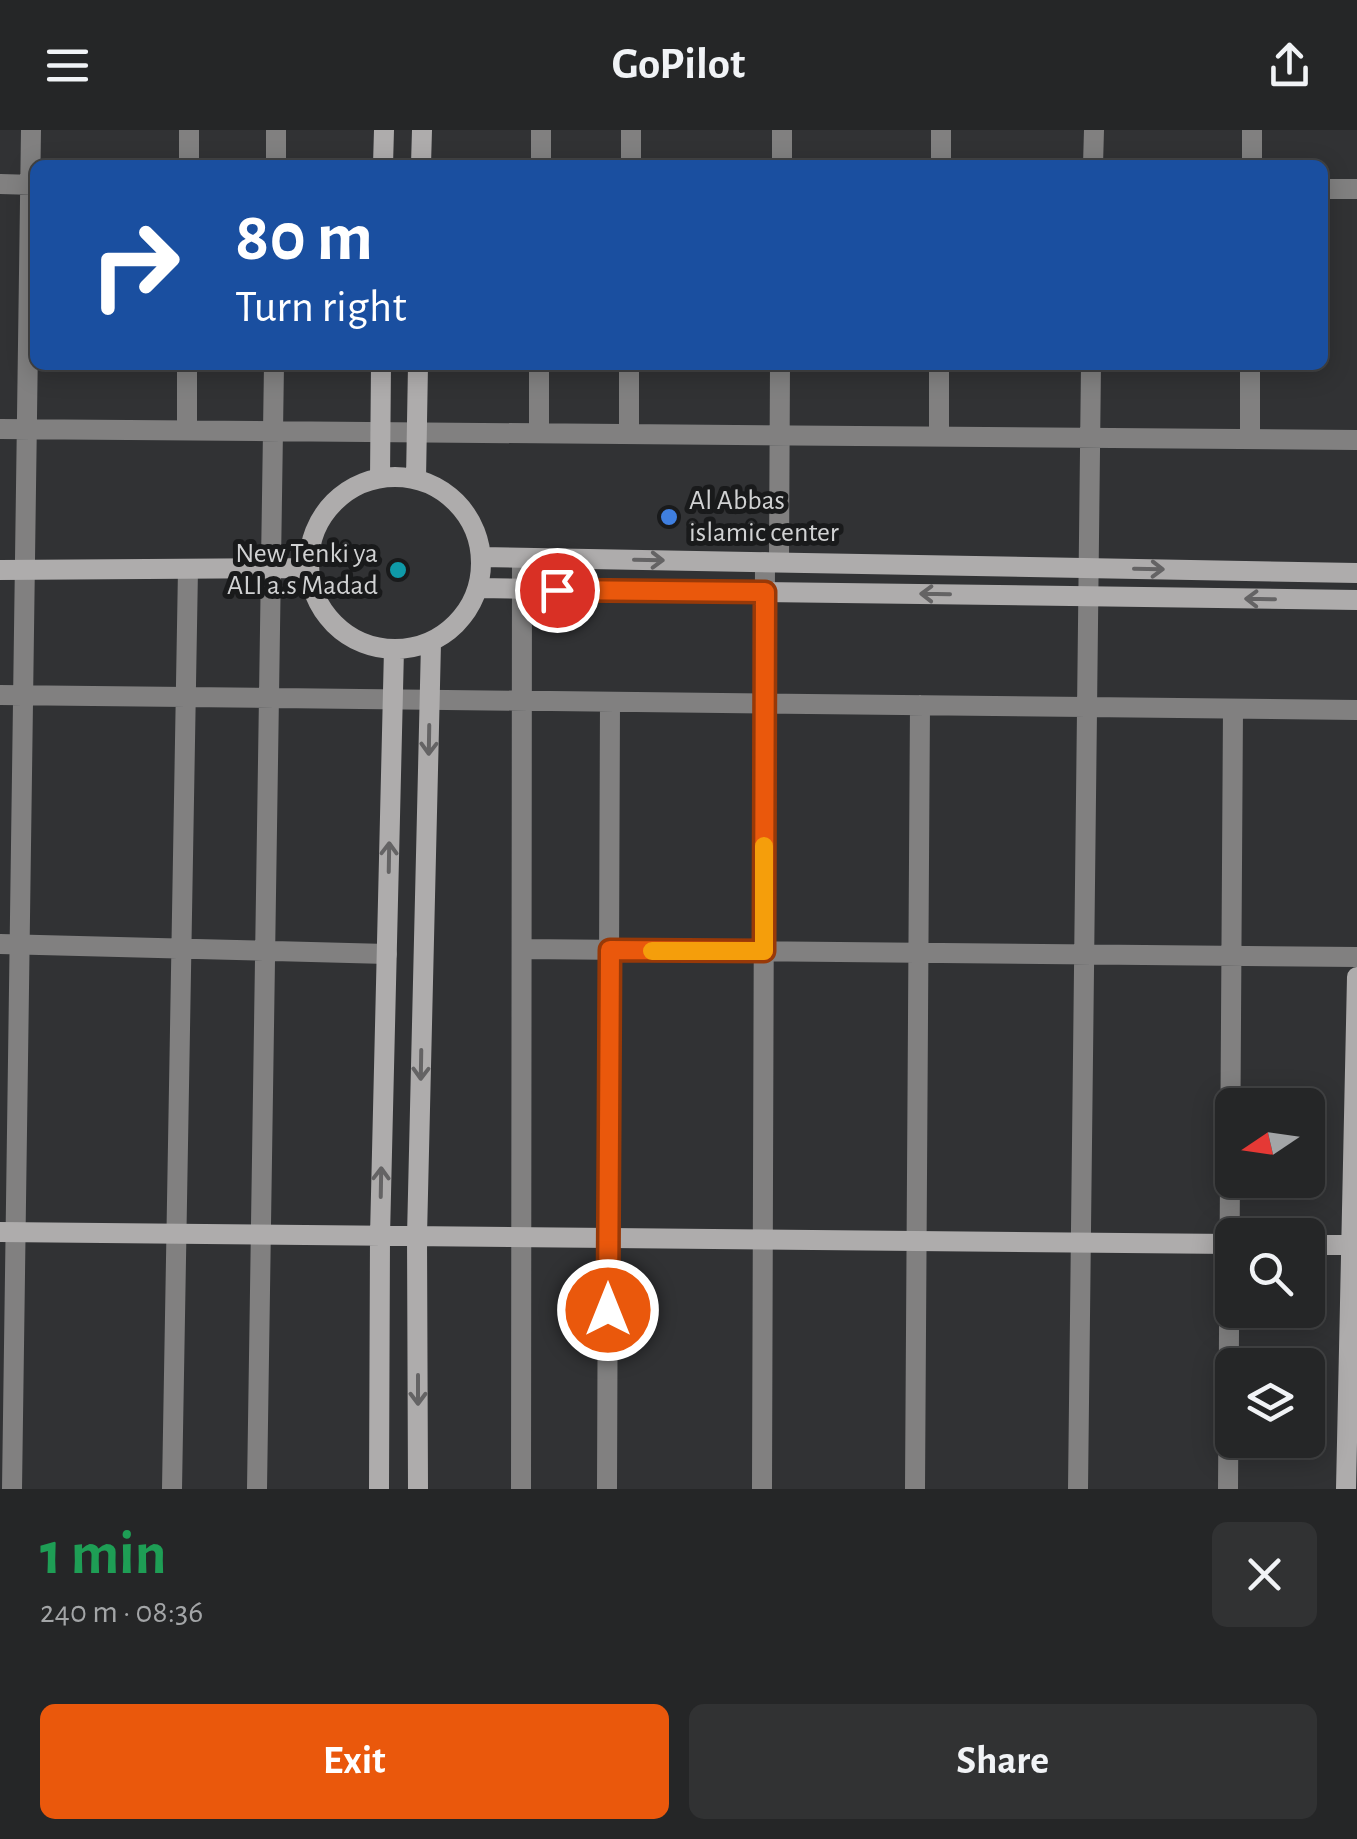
<!DOCTYPE html>
<meta charset="utf-8">
<style>
body{margin:0;font-family:"Alegreya Sans",sans-serif;background:#313233;color:#f1f3f6;height:100vh;display:flex;flex-direction:column;font-size:38px;white-space:nowrap}
*{box-sizing:border-box;margin:0}
p{font-size:32px;color:#a3a5a7}
.icon{flex:none;width:55px;height:55px;fill:none;stroke:currentColor;stroke-width:2;stroke-linecap:round;stroke-linejoin:round}
.map{position:relative;height:1359px;overflow:hidden}
.side{display:flex;flex-direction:column;background:#252627;flex:1}
.side>*{flex:none}
.banner{position:absolute;left:30px;top:30px;width:1298px;height:210px;border-radius:15px;box-shadow:0 5px 25px #0003,0 0 0 2px #424344;background:#1a4fa0;color:#fff;overflow:hidden}
.needle{width:65px;rotate:257deg}
.fabs{position:absolute;left:1215px;top:958px;display:grid;gap:20px}
.fabs a{display:grid;place-items:center;width:110px;height:110px;border-radius:15px;background:#252627;box-shadow:0 5px 25px #0003,0 0 0 2px #424344;font-size:50px}
.pin{position:absolute;display:grid;place-items:center;width:85px;height:85px;color:#fff;margin:-42px;border:5px solid #fff;border-radius:50%;box-shadow:0 2px 10px #0007}
.me{position:absolute;width:110px;margin:-55px;rotate:0deg;stroke-linejoin:round;filter:drop-shadow(0 0 8px #0008)}
.turn{display:flex;align-items:center;gap:35px;height:210px;padding:0 40px;font-size:45px}
.turn .icon{width:130px;height:130px;stroke-width:2.5}
.turn b{display:block;font-size:70px;line-height:85px}
.round{display:grid;place-items:center;flex:none;width:105px;height:105px;border-radius:15px;background:#313233}
.headline{display:flex;align-items:center;justify-content:space-between;height:170px;padding:0 40px}
h1{font-size:60px;font-weight:600;line-height:75px;color:#1e9e55}
.primary-button{display:flex;gap:20px;margin-top:auto;padding:20px 40px}
.primary-button a{flex:1;height:115px;border-radius:15px;background:#ea580c;color:#fff;font-size:40px;font-weight:600;line-height:115px;text-align:center}
.primary-button a+a{background:#313233;color:#f1f3f6}
header{display:flex;justify-content:space-between;align-items:center;height:130px;padding:0 40px;background:#252627;font-size:45px;font-weight:600}
.map>svg:first-child{display:block}
.lines{fill:none;stroke-linecap:round;stroke-linejoin:round}
.street{stroke:#818080;stroke-width:20}
.secondary{stroke:#aeacac;stroke-width:20}
.oneway{stroke:#646364}
.route-casing{stroke:#983908;stroke-width:25}
.route{stroke:#ea580c;stroke-width:18}
.slow{stroke:#f59e0b;stroke-width:18}
.shop-dot{fill:#3f7fe0;stroke:#191a1b;stroke-width:4}
.culture-dot{fill:#0f9aa8;stroke:#191a1b;stroke-width:4}
.labels{text-anchor:middle;dominant-baseline:central;stroke-width:10;stroke-linejoin:round;paint-order:stroke}
.poi-label{font-size:28px;fill:#d1d2d3;stroke:#191a1b;text-anchor:start}
</style>
<header><svg class="icon" aria-label="menu" viewBox="0 0 24 24"><path d="M4 6h16M4 12h16M4 18h16"/></svg>GoPilot<svg class="icon" aria-label="share" viewBox="0 0 24 24"><path d="M12 15V3M7 8l5-5 5 5M5 13v7h14v-7"/></svg></header>
<div class="map">
<svg width="1357" height="1359" viewBox="0 0 1357 1359">
<rect width="100%" height="100%" fill="#313234"/>
<g class="lines">
<!-- street -->
<path class="street" d="M189 35V0
M276 35V0
M541 35V0
M631 35V0
M782 35V0
M941 35V0
M1093 35 1094 0
M1252 35V0
M0 54 35 55
M1322 59H1357
M0 299 1357 310
M187 300V235
M539 303V235
M629 304V235
M939 306V235
M1250 309V235
M779 432 780 235
M0 565 1357 580
M0 814 387 824
M522 819 1357 827
M12 1359 31 0
M172 1359 188 439
M257 1359 274 235
M521 1359 522 428
M607 1359 610 572
M762 1359 765 432
M915 1359 920 575
M1078 1359 1091 235
M1228 1359 1233 579"/>
<!-- secondary -->
<path class="secondary" d="M383 35 384 0
M421 35 422 0
M309 433a86 86 0 1 1 172 0a86 86 0 1 1-172 0Z
M380 347 381 235
M416 349 418 235
M481 427 1357 443
M0 440 307 438
M478 458 1357 470
M0 1102 1232 1114
M1308 1115H1357
M379 1359 380 1106 394 519
M418 1359 417 1106 431 513
M1346 1359 1357 847"/>
</g>
<!-- one-way arrows -->
<defs><path id="oneway-shaft" d="M-6 0H5M1.5-3L5.5 0L1.5 3" fill="none" stroke-width="1.6" stroke-linecap="round" stroke-linejoin="round" transform="scale(2.5)"/></defs>
<g class="oneway">
<use href="#oneway-shaft" transform="translate(649 430) rotate(1)"/>
<use href="#oneway-shaft" transform="translate(1149 439) rotate(1)"/>
<use href="#oneway-shaft" transform="translate(935 464) rotate(-179)"/>
<use href="#oneway-shaft" transform="translate(1260 469) rotate(-179)"/>
<use href="#oneway-shaft" transform="translate(429 610) rotate(91)"/>
<use href="#oneway-shaft" transform="translate(389 727) rotate(-89)"/>
<use href="#oneway-shaft" transform="translate(421 935) rotate(91)"/>
<use href="#oneway-shaft" transform="translate(381 1052) rotate(-89)"/>
<use href="#oneway-shaft" transform="translate(418 1260) rotate(90)"/>
</g>
<g class="lines">
<defs>
<path id="route" d="M557 460 765 462 764 821 610 820 608 1180"/>
</defs>
<!-- route casing -->
<use href="#route" class="route-casing"/>
<!-- route -->
<use href="#route" class="route"/>
<!-- slow -->
<path class="slow" d="M652 821H764V716"/>
</g>
<!-- markers -->
<circle class="shop-dot" cx="669" cy="387" r="10"/>
<circle class="culture-dot" cx="398" cy="440" r="10"/>
<g class="labels">
<!-- poi labels -->
<g class="poi-label">
<text x="689" y="371">Al Abbas<tspan x="689" dy="32">islamic center</tspan></text>
<text x="378" y="424" text-anchor="end">New Tenki ya<tspan x="378" dy="32">ALI a.s Madad</tspan></text>
</g>
</g>
</svg>
<div class="fabs">
<a><svg class="needle" viewBox="-14 -14 28 28"><path d="M0-13l5 13h-10z" fill="#e53935"/><path d="M0 13l5-13h-10z" fill="#a3a5a7"/></svg></a>
<a><svg class="icon" aria-label="search" viewBox="0 0 24 24"><circle cx="10" cy="10" r="6"/><path d="M15 15l6 6"/></svg></a>
<a><svg class="icon" aria-label="layers" viewBox="0 0 24 24"><path d="M12 4l9 5-9 5-9-5zM3 14l9 5 9-5"/></svg></a>
</div>
<div class="pin" style="left:557px;top:460px;background:#d93025"><svg class="icon" aria-label="arrive" viewBox="0 0 24 24"><path d="M6 21V4h12l-3 4 3 4H6"/></svg></div>
<svg class="me" style="left:608px;top:1180px" viewBox="-20 -20 40 40"><circle r="17" fill="#ea580c" stroke="#fff" stroke-width="3"/><path d="M0-11L8 9 0 5-8 9z" fill="#fff"/></svg>
<div class="banner">
<div class="turn"><svg class="icon" aria-label="right" viewBox="0 0 24 24"><path d="M7 20v-9h11M14 6l5 5-5 5"/></svg><div><b>80 m</b>Turn right</div></div>
</div>
</div>
<section class="side">
<div class="headline"><div><h1>1 min</h1><p>240 m · 08:36</p></div><a class="round"><svg class="icon" aria-label="close" viewBox="0 0 24 24"><path d="M6 6l12 12M18 6L6 18"/></svg></a></div>
<div class="primary-button"><a>Exit</a><a>Share</a></div>
</section>
